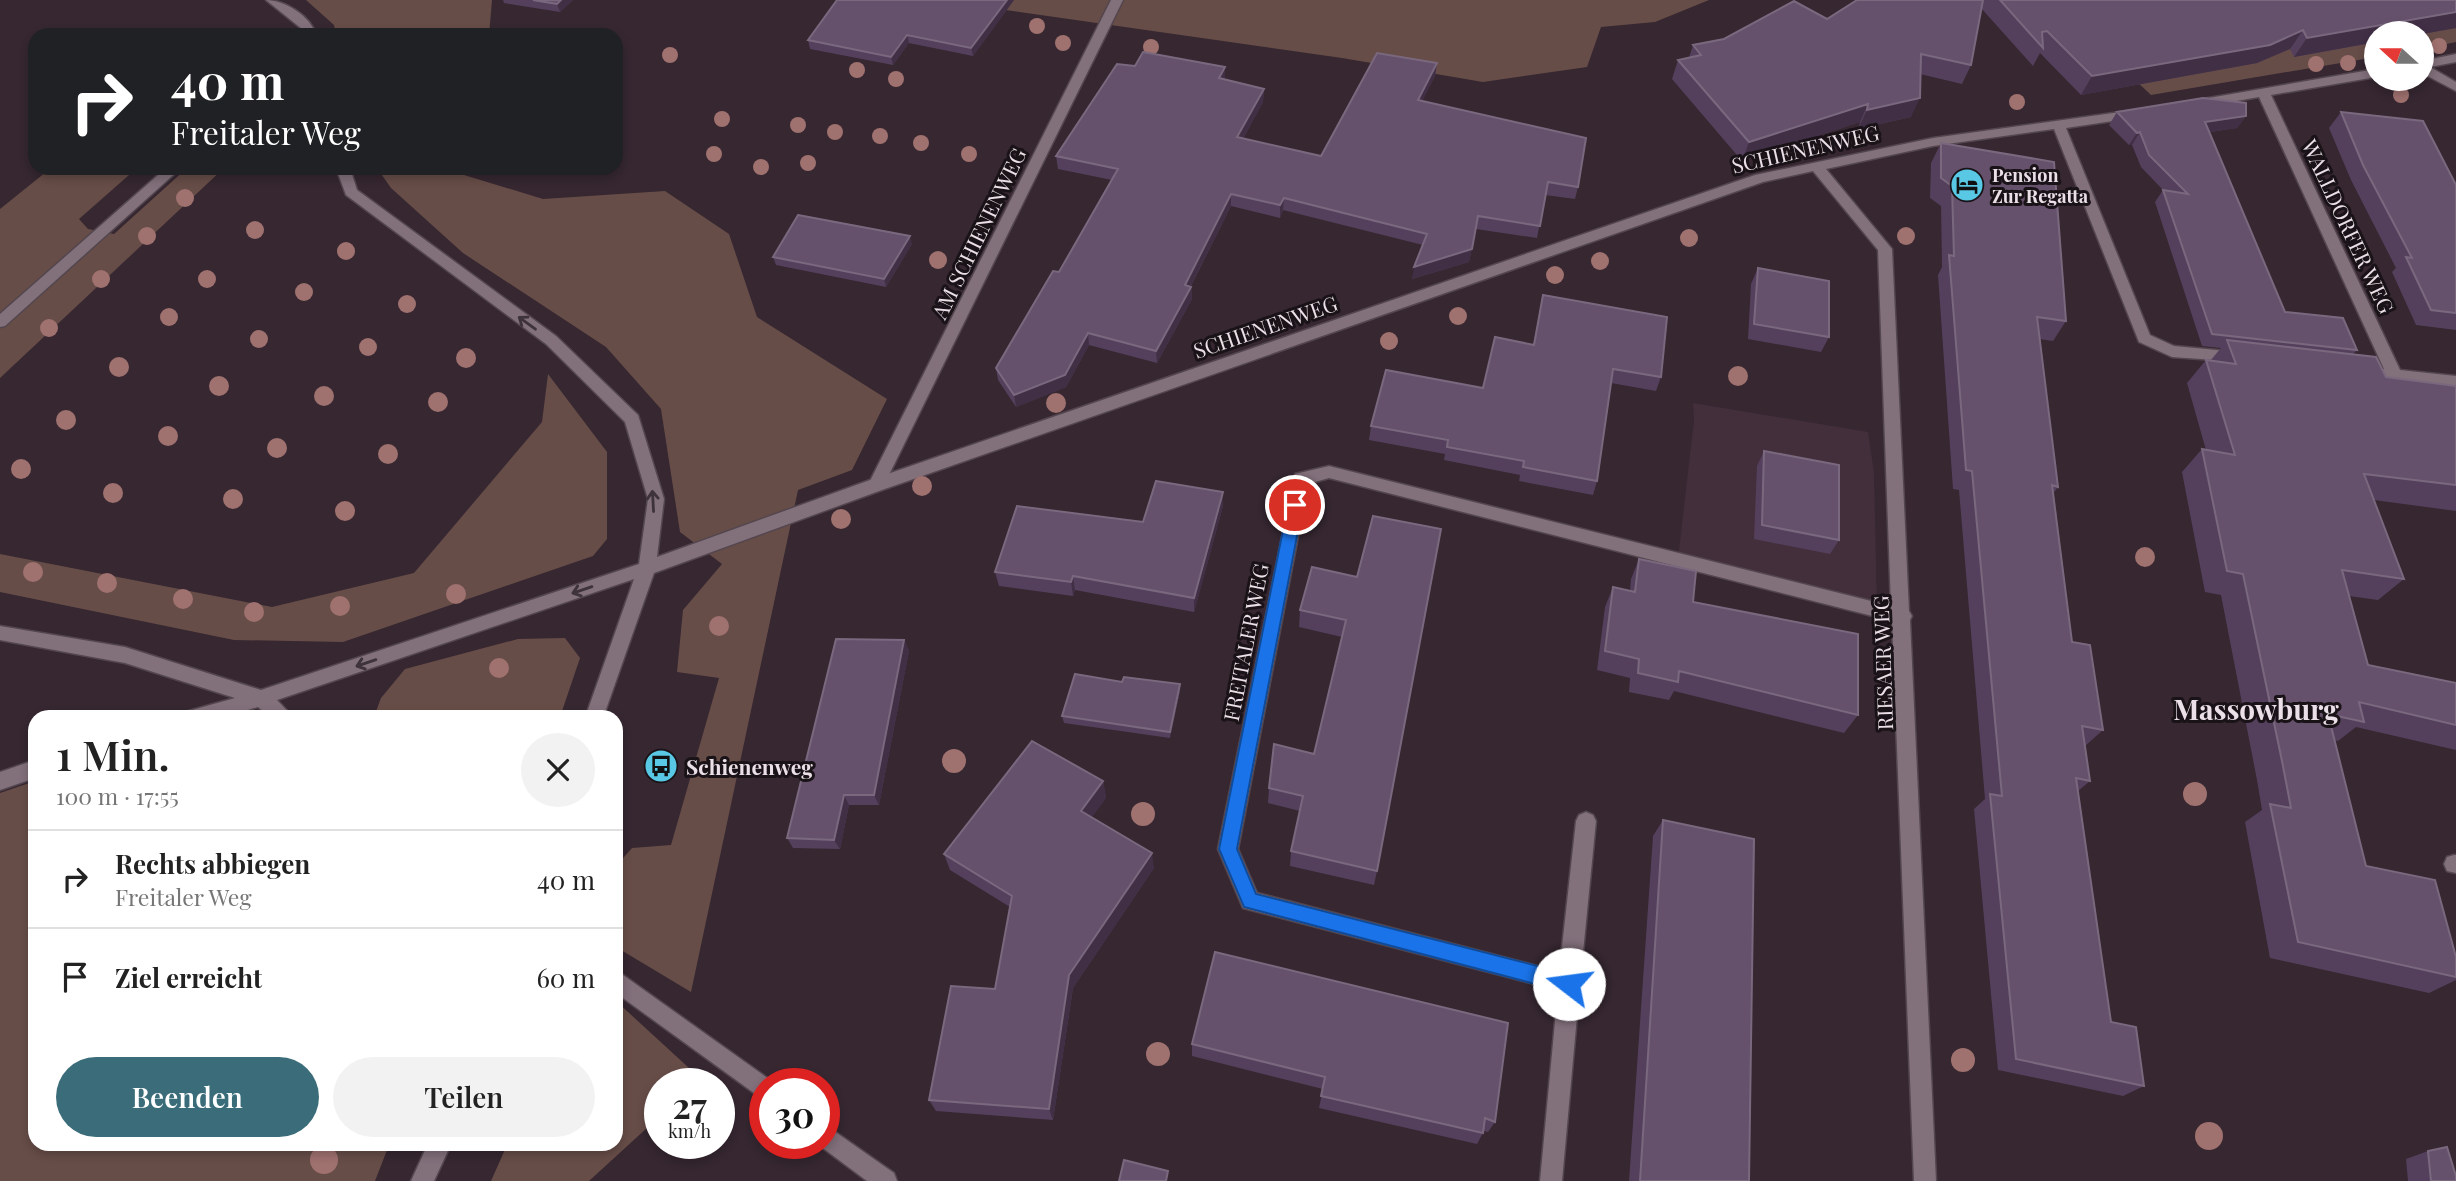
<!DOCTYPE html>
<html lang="de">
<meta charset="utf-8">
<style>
body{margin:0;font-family:"Playfair Display",serif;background:#f2f2f2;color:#222;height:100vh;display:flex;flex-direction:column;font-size:26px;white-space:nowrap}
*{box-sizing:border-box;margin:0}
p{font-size:23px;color:#767676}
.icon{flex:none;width:38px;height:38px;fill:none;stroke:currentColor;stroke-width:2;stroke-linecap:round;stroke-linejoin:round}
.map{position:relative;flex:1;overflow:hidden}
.panel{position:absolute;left:28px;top:710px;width:595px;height:441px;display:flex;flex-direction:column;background:#fff;border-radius:21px;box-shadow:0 4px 10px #0003}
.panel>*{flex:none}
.guide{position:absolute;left:28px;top:28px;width:595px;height:147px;border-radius:21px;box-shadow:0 4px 10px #0003;background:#202124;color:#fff;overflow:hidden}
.needle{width:46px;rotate:291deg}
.tools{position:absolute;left:2364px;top:21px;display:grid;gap:14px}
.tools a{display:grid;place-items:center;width:70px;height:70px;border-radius:50%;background:#fff;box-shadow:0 4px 10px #0003;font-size:35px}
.speed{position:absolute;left:644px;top:1068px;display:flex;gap:14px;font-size:35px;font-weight:700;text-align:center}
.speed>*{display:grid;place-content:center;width:91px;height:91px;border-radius:50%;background:#fff;box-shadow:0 4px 10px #0003;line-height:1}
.speed small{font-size:18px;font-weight:400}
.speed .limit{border:10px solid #d22;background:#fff;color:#111}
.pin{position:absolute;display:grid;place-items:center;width:60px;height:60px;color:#fff;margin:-30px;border:4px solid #fff;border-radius:50%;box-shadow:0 2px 7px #0007}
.me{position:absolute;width:77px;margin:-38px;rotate:285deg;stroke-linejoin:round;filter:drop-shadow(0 0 5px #0008)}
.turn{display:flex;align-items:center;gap:24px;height:147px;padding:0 28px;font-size:32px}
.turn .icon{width:91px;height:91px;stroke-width:2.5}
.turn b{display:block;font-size:49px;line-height:60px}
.round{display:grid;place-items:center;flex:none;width:74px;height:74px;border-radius:37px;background:#f2f2f2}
.headline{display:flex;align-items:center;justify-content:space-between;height:119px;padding:0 28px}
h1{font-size:42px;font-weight:600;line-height:52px}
.button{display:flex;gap:14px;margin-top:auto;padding:14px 28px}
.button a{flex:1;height:80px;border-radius:42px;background:#3a6d79;color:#fff;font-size:28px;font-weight:600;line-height:80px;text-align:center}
.button a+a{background:#f2f2f2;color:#222}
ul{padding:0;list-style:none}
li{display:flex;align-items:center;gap:21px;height:98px;padding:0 28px;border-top:2px solid #e0e0e0}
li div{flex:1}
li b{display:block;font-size:26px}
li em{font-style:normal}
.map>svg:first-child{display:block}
.built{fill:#432f3c}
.green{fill:#674d48}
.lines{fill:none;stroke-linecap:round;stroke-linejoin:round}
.service-casing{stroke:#53464e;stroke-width:3}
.minor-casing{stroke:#53464e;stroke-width:3}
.service{fill:#82707b;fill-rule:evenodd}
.minor{fill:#82707b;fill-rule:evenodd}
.tree{fill:#9f716f}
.wall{fill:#54405c}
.shaded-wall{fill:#412f45}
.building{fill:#65516b;stroke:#7a687f;stroke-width:2}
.oneway{stroke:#3e333a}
.route{fill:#1a73e8;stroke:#114b97;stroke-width:2}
.labels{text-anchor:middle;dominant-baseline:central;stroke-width:6;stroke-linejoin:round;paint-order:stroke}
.far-poi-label{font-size:18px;font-weight:bold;fill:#ebe0e7;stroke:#191217;text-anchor:start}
.street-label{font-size:21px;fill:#ebe0e7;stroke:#191217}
.poi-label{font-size:21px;font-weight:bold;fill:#ebe0e7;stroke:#191217;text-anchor:start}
.district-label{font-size:28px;font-weight:bold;fill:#ebe0e7;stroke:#191217}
</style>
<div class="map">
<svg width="2456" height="1181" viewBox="0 0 2456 1181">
<rect width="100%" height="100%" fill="#362731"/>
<!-- built -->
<path class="built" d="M1693 403 1868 432 1874 473 1877 610 1678 559 1694 420Z"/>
<!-- green -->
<path class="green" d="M306 0H492L489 35H336L334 25Z
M935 0H1709L1655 22 1601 27 1587 67 1483 82 1342 58Z
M2456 0V42L2422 49V33H2376V57L2151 95 2114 60Z
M51 168H137L79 219 88 229 114 234 187 168H224L0 378V209Z
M377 168H441L543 199 665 191 729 234 757 317 887 399 852 470 798 490 691 992 616 947V866L632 848 671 845 719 678 677 672 683 610 722 564 680 532 661 409 606 347 463 253 391 188Z
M548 374 607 452V539L593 556 343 642 234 640 0 592V554L272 607 414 573 542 422Z
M565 638 580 658 560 717H374L381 698 405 669 518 639Z
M35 781V1144L389 1145 375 1181H0V793Z
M616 1001 701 1079 696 1083H660V1116L589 1181H491L507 1145 616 1144Z"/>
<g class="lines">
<defs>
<path id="service" d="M1111 0H1123L884 485 882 490H870L868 485Z
M166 168H181L5 326 0 327V314Z
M1586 812 1593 815 1596 821 1580 983 1576 990 1569 993 1562 990 1558 983 1576 821 1579 815Z"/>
<path id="minor" d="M266 0C284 0 311 16 316 35H304L302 29Z
M2456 54V62L2430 67 2456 82V91L2422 73V61Z
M2376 69V77L2271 95 2400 370 2456 376V388L2358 376 2355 372 2358 368 2384 369 2259 97 2197 108 2190 104 2197 100Z
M2135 110 2142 114 2140 117 2066 128 2150 335 2174 346 2238 352 2246 358 2243 362 2172 357 2139 342 2054 129 1933 146 1826 169 1892 249 1909 611 1912 616 1910 620 1936 1181H1914L1892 621 1329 478 1308 484 1238 849 1257 893 1576 976 1580 983 1562 1181H1540L1558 990 1243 908 1218 849 1295 474 1329 466 1891 606 1878 250 1813 171 1763 182 882 490 654 573 603 718H585L634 579 277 700 294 718H271L258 707 222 718H183L185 712 235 698 125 663 0 640V626L125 647 261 690 639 564 648 499 625 422 546 344 346 195 336 168H350L357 190 556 336 638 415 664 499 657 557 870 480 1755 175 1933 138Z
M35 760V778L0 790V772Z
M2454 855H2456V873L2447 871 2444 864 2447 857Z
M616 970 773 1082 765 1083V1101L616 993Z
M824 1124 894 1173 897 1181H867L816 1143H824Z
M428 1144H451L434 1181H411Z"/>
</defs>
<!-- service casing -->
<use href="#service" class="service-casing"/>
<!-- minor casing -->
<use href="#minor" class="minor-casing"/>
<!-- service -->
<use href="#service" class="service"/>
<!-- minor -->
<use href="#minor" class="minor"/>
</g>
<!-- trees -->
<g class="tree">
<circle cx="1037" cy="26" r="8"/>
<circle cx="1063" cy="43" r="8"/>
<circle cx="2439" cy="46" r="8"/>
<circle cx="1151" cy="47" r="8"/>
<circle cx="670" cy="55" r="8"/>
<circle cx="2348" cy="63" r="8"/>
<circle cx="2316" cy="64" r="8"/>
<circle cx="857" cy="70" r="8"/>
<circle cx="896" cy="79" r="8"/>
<circle cx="2401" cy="95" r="8"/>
<circle cx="2017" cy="102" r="8"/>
<circle cx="722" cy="119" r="8"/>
<circle cx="798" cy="125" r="8"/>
<circle cx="835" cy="132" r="8"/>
<circle cx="880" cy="136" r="8"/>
<circle cx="921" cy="143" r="8"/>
<circle cx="714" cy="154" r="8"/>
<circle cx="969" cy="154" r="8"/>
<circle cx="808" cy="163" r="8"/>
<circle cx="761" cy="167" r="8"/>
<circle cx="185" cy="198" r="9"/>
<circle cx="255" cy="230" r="9"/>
<circle cx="147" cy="236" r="9"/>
<circle cx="1906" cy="236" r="9"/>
<circle cx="1689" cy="238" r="9"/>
<circle cx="346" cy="251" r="9"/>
<circle cx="938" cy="260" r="9"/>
<circle cx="1600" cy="261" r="9"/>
<circle cx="1555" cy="275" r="9"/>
<circle cx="101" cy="279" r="9"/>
<circle cx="207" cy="279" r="9"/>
<circle cx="304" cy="292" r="9"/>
<circle cx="407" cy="304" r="9"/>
<circle cx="1458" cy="316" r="9"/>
<circle cx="169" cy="317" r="9"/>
<circle cx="49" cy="328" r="9"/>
<circle cx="259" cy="339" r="9"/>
<circle cx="1389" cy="341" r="9"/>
<circle cx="368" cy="347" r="9"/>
<circle cx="466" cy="358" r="10"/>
<circle cx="119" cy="367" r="10"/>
<circle cx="1738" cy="376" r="10"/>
<circle cx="219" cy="386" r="10"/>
<circle cx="324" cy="396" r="10"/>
<circle cx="438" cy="402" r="10"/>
<circle cx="1056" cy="403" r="10"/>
<circle cx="66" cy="420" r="10"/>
<circle cx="168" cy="436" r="10"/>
<circle cx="277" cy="448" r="10"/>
<circle cx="388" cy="454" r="10"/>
<circle cx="21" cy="469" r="10"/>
<circle cx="922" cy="486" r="10"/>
<circle cx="113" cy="493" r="10"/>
<circle cx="233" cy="499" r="10"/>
<circle cx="345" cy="511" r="10"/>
<circle cx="841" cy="519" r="10"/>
<circle cx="2145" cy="557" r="10"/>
<circle cx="33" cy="572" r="10"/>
<circle cx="107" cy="583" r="10"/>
<circle cx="456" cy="594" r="10"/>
<circle cx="183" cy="599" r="10"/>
<circle cx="340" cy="606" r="10"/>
<circle cx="254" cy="612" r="10"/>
<circle cx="719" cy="626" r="10"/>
<circle cx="499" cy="668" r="10"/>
<circle cx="954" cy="761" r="12"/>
<circle cx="2195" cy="794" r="12"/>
<circle cx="1143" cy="814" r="12"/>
<circle cx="1158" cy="1054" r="12"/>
<circle cx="1963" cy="1060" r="12"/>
<circle cx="2209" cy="1136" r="14"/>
<circle cx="324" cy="1160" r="14"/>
</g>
<!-- wall -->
<path class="wall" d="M503 0H573L560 12 504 3Z
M837 0H1014L973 56 909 43 893 65 810 49 808 40Z
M1857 0H2456V28L2294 57 2290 49 2257 63 2081 95 2040 53 2033 66 1981 8 1971 65 1962 84 1920 74 1911 117 1858 129 1860 122 1742 161 1672 79 1678 60 1689 58 1693 45 1827 19Z
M1437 63 1435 76 1422 101 1578 187 1575 199 1545 195 1537 238 1476 229 1469 262 1412 279 1423 245 1283 210 1280 218 1231 206 1191 286 1192 299 1157 363 1089 345 1066 387 1016 407 998 380 996 368 1059 272 1112 180 1058 169 1056 156 1225 79 1264 89 1263 102 1243 139 1321 156Z
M2117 112 2246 116 2237 128 2210 132 2285 312 2357 350 2353 354 2386 377 2456 386V511L2374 500 2404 579 2378 600 2349 596 2368 665 2456 683V750L2356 727 2338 741 2334 740 2366 866 2456 957V980L2429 993 2270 958 2245 822 2262 810 2257 780 2221 595 2205 592 2182 472 2202 449 2206 450 2187 383 2206 360 2210 361 2221 348 2202 346 2155 202 2163 190 2141 167 2132 145H2129L2109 125Z
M2341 112 2456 185V330L2416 325 2392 272 2396 268 2351 180 2329 128Z
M1941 143 2066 321 2053 341 2040 339 2058 487 2053 494 2072 642 2103 730 2085 746 2090 781 2078 791 2111 1022 2144 1086 2123 1096 1998 1070 1974 809 1985 799 1959 490 1953 489 1938 275 1942 267 1941 206 1930 198 1931 163Z
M912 244 886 287 776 265 773 257Z
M1758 268 1829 337 1821 352 1748 339 1751 284Z
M1543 295 1661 377 1656 391 1611 383 1597 481 1593 495 1519 481 1520 475 1444 460 1445 454 1369 440 1371 426 1483 388 1533 345Z
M1764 451 1839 540 1830 554 1754 539 1757 466Z
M1223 506 1194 612 1075 590 1073 596 999 586 995 572Z
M1639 559 1693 602 1858 715 1844 733 1674 691 1669 700 1629 692 1630 678 1597 670 1605 607 1613 587 1630 591 1631 579Z
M1357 577 1377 871 1374 885 1290 866 1291 851 1300 811 1268 803 1269 788 1314 754 1342 637 1299 627 1300 610Z
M904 640 909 651 879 805H849L840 849 793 848 787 838Z
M1180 691 1170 738 1064 723 1062 716Z
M1103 781 1106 798 1091 818 1154 868 1073 988 1053 1120 936 1111 929 1100 995 989 1010 907 950 870 944 854Z
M1663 820 1749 1181H1629L1653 836Z
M1215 952 1495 1122 1488 1132 1484 1131 1483 1133 1477 1144 1319 1108 1323 1089 1192 1056V1044Z
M2428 1151 2456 1181H2408L2406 1159Z"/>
<!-- shaded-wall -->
<path class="shaded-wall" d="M561 0H573L560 12 557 4Z
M1007 0H1014L973 56 971 48Z
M2456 12V28L2422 34 2376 33V42L2294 57 2307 38Z
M2303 30 2290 49 2257 63 2081 95 2092 76Z
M907 35 909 43 893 65 891 57Z
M1437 63 1435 76 1417 112 1418 100Z
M1225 67V79L1219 78Z
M1264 89 1263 102 1237 150V137Z
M1920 98 1911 117 1858 129 1867 110Z
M1868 104 1860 122 1742 161 1749 142Z
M2246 116 2237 128 2197 134 2205 122Z
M2140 132 2132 145H2129L2137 133Z
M1231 194V206L1185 297V285Z
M1284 198 1283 210 1280 218V205Z
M1478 216 1469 262 1412 279 1414 267Z
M910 236 912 244 886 287 884 279Z
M1191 287 1192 299 1157 363 1156 351Z
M1088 333 1089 345 1066 387 1016 407 1014 395Z
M1223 492V506L1194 612V598Z
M1073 576 1075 590 1073 596 1071 582Z
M904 640 909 651 879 805 874 795Z
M1180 684V691L1170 738V732Z
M1103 781 1106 798 1084 828 1081 811Z
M844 795 849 805 840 849 834 840Z
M1152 853 1154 868 1073 988 1053 1120 1049 1109 1069 975Z"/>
<!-- building -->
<path class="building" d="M533 0H561L557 4Z
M837 0H1007L971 48 907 35 891 57 808 40Z
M1857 0H1983L1971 65 1921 54 1920 98 1867 110 1868 104 1749 142 1678 60 1701 55 1693 45 1724 39 1794 1 1827 19Z
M2000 0H2456V12L2307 38 2303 30 2270 45 2092 76 2047 31 2042 32 2043 48Z
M1143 52 1225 67 1219 78 1264 89 1237 137 1321 156 1377 53 1437 63 1418 100 1586 138 1578 187 1548 182 1540 226 1478 216 1472 249 1414 267 1427 234 1284 198 1280 205 1231 194 1185 285 1191 287 1156 351 1088 333 1065 375 1014 395 996 368 1053 271 1059 272 1118 169 1056 156 1117 64 1135 66Z
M2203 98 2246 103V116L2205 122 2285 312 2343 318 2357 350 2212 334 2163 190 2188 194 2149 155 2140 132 2137 133 2117 112Z
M2341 112 2423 121 2456 185V313L2431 310 2406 257 2412 258 2363 165Z
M1941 143 2054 162 2066 321 2037 317 2058 487 2052 485 2072 642 2090 645 2103 730 2082 726 2090 781 2076 778 2111 1022 2136 1027 2144 1086 2016 1059 1990 794 2002 796 1972 471 1966 470 1949 255 1954 256 1952 186 1941 178Z
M798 215 910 236 884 279 773 257Z
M1758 268 1829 281V337L1754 324Z
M1543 295 1667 317 1661 377 1613 369 1597 481 1523 467 1524 461 1447 447 1448 440 1371 426 1386 370 1483 388 1495 337 1534 345Z
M2227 340 2376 357 2386 377 2456 386V485L2364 474 2404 579 2342 570 2368 665 2456 683V725L2359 702 2364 722 2328 714 2366 866 2435 880 2456 957V977L2298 942 2270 804 2291 808 2282 761 2243 574 2227 571 2202 449 2235 455 2206 360 2236 364Z
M1764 451 1839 465V540L1762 525Z
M1156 481 1223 492 1194 598 1073 576 1071 582 995 572 1017 506 1143 522Z
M1373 516 1441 529 1377 871 1291 851 1303 796 1269 788 1274 744 1314 754 1346 620 1300 610 1312 567 1357 577Z
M1639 559 1696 571 1693 602 1858 634V715L1679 671 1678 682 1638 673 1639 659 1605 651 1613 587 1635 592Z
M836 639 904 640 874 795H844L834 840 787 838Z
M1075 674 1122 682 1124 677 1180 684 1170 732 1062 716Z
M1032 741 1103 781 1081 811 1152 853 1069 975 1049 1109 929 1100 951 986 995 989 1012 896 944 854Z
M1663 820 1754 839 1749 1181H1640Z
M1215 952 1508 1023 1495 1122 1485 1118 1483 1133 1321 1096 1325 1077 1192 1044Z
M2447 1147 2456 1176V1181H2431L2428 1151Z
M1124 1160 1168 1171 1166 1181H1119Z"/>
<!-- one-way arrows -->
<defs><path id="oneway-shaft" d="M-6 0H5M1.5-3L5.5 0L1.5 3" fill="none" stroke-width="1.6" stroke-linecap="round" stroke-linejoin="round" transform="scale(1.75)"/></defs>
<g class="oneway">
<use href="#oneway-shaft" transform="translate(527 323) rotate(-144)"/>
<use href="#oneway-shaft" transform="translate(653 501) rotate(-93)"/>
<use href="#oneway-shaft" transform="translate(582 590) rotate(161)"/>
<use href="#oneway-shaft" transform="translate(366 663) rotate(161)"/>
</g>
<!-- route -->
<path class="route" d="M1295 499 1303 505 1237 849 1256 894 1569 974 1576 977 1579 984 1576 990 1569 993 1244 907 1219 849 1288 505Z"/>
<!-- icons -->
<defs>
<symbol id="hotel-disc" viewBox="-11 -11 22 22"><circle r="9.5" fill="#58c8e4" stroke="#191217"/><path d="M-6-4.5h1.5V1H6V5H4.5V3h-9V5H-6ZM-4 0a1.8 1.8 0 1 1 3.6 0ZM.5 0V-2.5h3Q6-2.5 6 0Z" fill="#111"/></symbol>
<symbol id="bus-disc" viewBox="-11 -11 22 22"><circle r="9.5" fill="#58c8e4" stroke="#191217"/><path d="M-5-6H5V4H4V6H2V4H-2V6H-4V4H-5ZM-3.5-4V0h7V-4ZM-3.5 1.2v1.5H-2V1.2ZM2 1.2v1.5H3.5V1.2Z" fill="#111"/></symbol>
</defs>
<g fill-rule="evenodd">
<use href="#hotel-disc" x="1948" y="166" width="38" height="38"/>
<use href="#bus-disc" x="642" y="747" width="38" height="38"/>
</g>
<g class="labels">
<!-- far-poi labels -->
<g class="far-poi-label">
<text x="1992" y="175">Pension<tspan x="1992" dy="21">Zur Regatta</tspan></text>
</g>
<!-- street labels -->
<g class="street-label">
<text transform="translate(1805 148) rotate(-13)">SCHIENENWEG</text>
<text transform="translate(2349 226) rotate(65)">WALLDORFER WEG</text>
<text transform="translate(978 233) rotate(-64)">AM SCHIENENWEG</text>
<text transform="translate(1265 326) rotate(-19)">SCHIENENWEG</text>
<text transform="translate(1245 642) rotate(-79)">FREITALER WEG</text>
<text transform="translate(1882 663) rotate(-92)">RIESAER WEG</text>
</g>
<!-- poi labels -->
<g class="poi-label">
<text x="686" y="766">Schienenweg</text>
</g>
<!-- district labels -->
<g class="district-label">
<text x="2256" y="708">Massowburg</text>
</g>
</g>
</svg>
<div class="tools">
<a><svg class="needle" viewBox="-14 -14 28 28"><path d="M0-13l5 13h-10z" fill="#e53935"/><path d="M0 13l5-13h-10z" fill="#767676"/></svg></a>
</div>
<div class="speed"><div>27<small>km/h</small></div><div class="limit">30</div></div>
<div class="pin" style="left:1295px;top:505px;background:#d93025"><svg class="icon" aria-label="arrive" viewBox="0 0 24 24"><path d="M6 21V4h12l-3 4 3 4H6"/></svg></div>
<svg class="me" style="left:1569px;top:984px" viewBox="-20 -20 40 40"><circle r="19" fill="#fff"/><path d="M0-13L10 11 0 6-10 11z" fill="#1a73e8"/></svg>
<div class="guide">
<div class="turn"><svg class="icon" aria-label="right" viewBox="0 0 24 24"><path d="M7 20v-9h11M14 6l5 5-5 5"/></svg><div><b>40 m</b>Freitaler Weg</div></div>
</div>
<section class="panel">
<div class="headline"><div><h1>1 Min.</h1><p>100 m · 17:55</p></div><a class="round"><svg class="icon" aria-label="close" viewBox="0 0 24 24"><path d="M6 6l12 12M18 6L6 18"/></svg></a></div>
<ul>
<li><svg class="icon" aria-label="right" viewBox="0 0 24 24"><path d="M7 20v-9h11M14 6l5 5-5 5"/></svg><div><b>Rechts abbiegen</b><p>Freitaler Weg</p></div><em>40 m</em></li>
<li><svg class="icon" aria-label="arrive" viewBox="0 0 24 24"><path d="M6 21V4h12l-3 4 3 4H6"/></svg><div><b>Ziel erreicht</b></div><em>60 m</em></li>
</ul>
<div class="button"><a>Beenden</a><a>Teilen</a></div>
</section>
</div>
